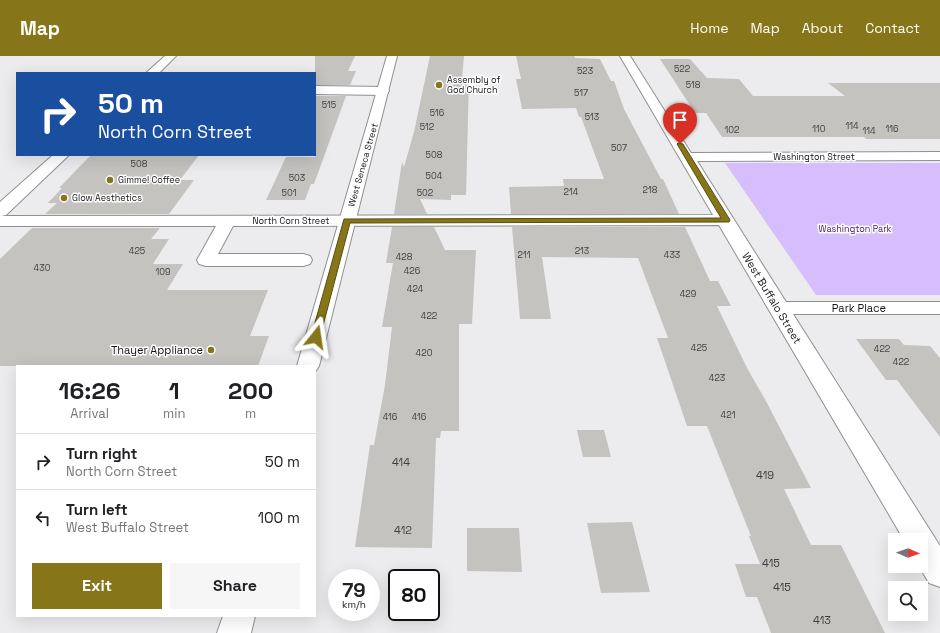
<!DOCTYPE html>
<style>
body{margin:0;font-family:"Space Grotesk",sans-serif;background:#f6f6f6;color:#202124;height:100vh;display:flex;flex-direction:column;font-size:15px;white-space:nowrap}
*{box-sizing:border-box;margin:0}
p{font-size:13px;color:#757577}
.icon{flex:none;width:22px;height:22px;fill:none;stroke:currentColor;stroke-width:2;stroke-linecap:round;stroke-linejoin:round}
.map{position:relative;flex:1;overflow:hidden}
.sheet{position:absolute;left:16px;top:309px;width:300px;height:252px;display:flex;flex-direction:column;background:#fff;border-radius:0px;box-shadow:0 4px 16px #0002}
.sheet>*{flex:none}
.guide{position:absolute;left:16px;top:16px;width:300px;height:84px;border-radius:0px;box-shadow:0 4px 16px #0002;background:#1a4fa0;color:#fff;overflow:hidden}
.needle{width:26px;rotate:92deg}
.controls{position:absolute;left:888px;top:477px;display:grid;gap:8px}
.controls a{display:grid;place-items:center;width:40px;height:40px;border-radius:0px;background:#fff;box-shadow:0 4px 16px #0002;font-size:20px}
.speed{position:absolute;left:328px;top:513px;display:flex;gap:8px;font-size:20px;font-weight:700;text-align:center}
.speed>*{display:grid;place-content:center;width:52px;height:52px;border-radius:50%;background:#fff;box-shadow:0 4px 16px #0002;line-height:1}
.speed small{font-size:10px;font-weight:400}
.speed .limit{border:2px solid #111;border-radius:6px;background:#fff;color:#111}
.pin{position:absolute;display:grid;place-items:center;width:34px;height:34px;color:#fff;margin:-41px -17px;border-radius:50% 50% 50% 0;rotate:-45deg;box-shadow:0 0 4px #0007}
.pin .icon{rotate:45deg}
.me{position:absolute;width:44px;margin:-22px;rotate:15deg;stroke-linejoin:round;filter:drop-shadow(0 0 3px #0008)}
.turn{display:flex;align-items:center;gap:14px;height:84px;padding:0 16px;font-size:18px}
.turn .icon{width:52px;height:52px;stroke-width:2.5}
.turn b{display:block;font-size:28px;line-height:34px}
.eta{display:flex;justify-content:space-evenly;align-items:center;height:68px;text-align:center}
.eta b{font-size:24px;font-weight:800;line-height:28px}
.action{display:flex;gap:8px;margin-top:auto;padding:8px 16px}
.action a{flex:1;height:46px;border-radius:0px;background:#867619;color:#fff;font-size:16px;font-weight:800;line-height:46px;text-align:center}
.action a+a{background:#f6f6f6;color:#202124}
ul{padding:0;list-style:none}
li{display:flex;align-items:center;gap:12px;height:56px;padding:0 16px;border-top:1px solid #e0e0e0}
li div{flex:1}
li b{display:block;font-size:15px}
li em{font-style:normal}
header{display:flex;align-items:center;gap:24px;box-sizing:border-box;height:56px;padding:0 20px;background:#867619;color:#fff}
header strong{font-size:19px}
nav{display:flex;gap:22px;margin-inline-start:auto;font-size:14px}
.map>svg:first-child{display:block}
.green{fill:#d5befb}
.building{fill:#c4c3c0}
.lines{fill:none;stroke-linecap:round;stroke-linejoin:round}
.minor-casing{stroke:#908f92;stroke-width:2}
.highway-casing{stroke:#908f92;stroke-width:2}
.minor{fill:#fff;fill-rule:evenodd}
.highway{fill:#fff;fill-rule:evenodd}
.route{fill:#867619;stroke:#574d10}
.poi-dot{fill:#867619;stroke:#fff;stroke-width:1.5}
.labels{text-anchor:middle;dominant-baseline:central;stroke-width:3;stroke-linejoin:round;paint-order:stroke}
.number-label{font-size:9px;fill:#403f40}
.far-poi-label{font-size:9px;fill:#141315;stroke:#fff;text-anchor:start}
.far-street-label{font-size:9px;fill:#141315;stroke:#fff}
.far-park-label{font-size:9px;fill:#441272;stroke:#fff}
.street-label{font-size:11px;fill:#141315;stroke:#fff}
.poi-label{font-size:11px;fill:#141315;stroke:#fff;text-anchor:end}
.near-number-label{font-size:11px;fill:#403f40}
</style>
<header>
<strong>Map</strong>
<nav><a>Home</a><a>Map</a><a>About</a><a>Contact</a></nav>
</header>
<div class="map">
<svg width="940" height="577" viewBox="0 0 940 577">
<rect width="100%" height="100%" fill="#ecebee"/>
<!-- green -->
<path class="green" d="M725 107H940V239H816Z"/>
<!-- building -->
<path class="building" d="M315 0H355L348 15H356L350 29H315Z
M430 0H464L462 23H469L466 139H451V144L420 143 427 158H394L402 106 404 111 414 76Z
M516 0H574L575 2 600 3 611 25H614L624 53 661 123H663L679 158H511L509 131 564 130 563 123H604L581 61H579L576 52 522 53 516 23H521Z
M660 3H690L707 22 739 23 753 40H845L828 27H940V83H866L864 81H722L706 57H695Z
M315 40H346L314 128H311L305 144H266L286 101H315Z
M91 99H199L180 124H194L169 158H45L57 147H48L62 132H59Z
M392 171H434L445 194H476L472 268H459V375H441L440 382H436L432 492 355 491 370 389H374L385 329 392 271H382L393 207H386Z
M512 171H685L710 225H718L731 250H717L747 312 767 347 811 432 784 433 811 489H841L885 577H771L757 541H746L735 508H760L749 480H751L707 370H687L657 282H668L638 202 542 201 551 263H520Z
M32 172H160L151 183H169L153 208H183L167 234H268L250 280H269L258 310H0V203Z
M856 283H899L904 289 930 290 940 302V381L897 324H886Z
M577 374H604L611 401H583Z
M632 466 650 536 601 537 587 467Z
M467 472H519L522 516 467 515Z"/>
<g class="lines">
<defs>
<path id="minor" d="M165 0H176L159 17H146Z
M620 0H630L691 97 940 96V104L697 105 786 246H940V258H793L940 490V531L929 527 919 510H921V484H904L719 169 233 170 218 198H303L310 200 312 204 310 208 303 210H206L199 208 197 204 216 170H0V146L53 99H69L6 159 1 160 713 159Z
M315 30 383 31 387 32 389 35 387 38 383 39 315 38Z"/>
<path id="highway" d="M387 0H397L319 310 315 316V310H297Z
M223 560H255L251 577H217Z"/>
</defs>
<!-- minor casing -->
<use href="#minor" class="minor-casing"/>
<!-- highway casing -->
<use href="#highway" class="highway-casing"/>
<!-- minor -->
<use href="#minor" class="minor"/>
<!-- highway -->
<use href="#highway" class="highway"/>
</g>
<!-- route -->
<path class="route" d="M678 87 683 88 730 164 729 166 350 167 320 281 316 284 311 281 344 163 721 162 677 88Z"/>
<!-- markers -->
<g class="poi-dot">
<circle cx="439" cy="29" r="4"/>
<circle cx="110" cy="124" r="4"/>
<circle cx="64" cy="142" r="4"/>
<circle cx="211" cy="294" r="4"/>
</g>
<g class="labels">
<!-- number labels -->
<g class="number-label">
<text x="682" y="13">522</text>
<text x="585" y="15">523</text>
<text x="693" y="29">518</text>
<text x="581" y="37">517</text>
<text x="329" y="49">515</text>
<text x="437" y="57">516</text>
<text x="592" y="61">513</text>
<text x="852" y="70">114</text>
<text x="427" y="71">512</text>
<text x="819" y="73">110</text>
<text x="892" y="73">116</text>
<text x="732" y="74">102</text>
<text x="869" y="75">114</text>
<text x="619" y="92">507</text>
<text x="434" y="99">508</text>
<text x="139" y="108">508</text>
<text x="434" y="120">504</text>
<text x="297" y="122">503</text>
<text x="650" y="134">218</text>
<text x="571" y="136">214</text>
<text x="289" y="137">501</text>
<text x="425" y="137">502</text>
<text x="137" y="195">425</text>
<text x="582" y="195">213</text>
<text x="524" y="199">211</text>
<text x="672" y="199">433</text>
<text x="404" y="201">428</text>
<text x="42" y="212">430</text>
<text x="412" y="215">426</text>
<text x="163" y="216">109</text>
<text x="415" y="233">424</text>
<text x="688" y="238">429</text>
<text x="429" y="260">422</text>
<text x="699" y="292">425</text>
<text x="882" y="293">422</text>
<text x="424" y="297">420</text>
<text x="901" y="306">422</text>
<text x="717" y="322">423</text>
<text x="728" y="359">421</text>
<text x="390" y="361">416</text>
<text x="419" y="361">416</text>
</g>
<!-- far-poi labels -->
<g class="far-poi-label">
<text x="447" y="24">Assembly of<tspan x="447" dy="10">God Church</tspan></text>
<text x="118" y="124">Gimme! Coffee</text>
<text x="72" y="142">Glow Aesthetics</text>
</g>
<!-- far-street labels -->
<g class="far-street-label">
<text x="814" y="101">Washington Street</text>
<text transform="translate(363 109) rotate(-74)">West Seneca Street</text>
<text x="291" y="165">North Corn Street</text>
</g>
<!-- far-park labels -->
<g class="far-park-label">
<text x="855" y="173">Washington Park</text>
</g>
<!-- street labels -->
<g class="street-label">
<text transform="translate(772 242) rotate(59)">West Buffalo Street</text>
<text x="859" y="252">Park Place</text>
</g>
<!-- poi labels -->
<g class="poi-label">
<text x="203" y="294">Thayer Appliance</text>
</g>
<!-- near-number labels -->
<g class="near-number-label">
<text x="401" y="406">414</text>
<text x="765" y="419">419</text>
<text x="403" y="474">412</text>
<text x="771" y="507">415</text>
<text x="782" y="531">415</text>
<text x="822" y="564">413</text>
</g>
</g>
</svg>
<div class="controls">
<a><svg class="needle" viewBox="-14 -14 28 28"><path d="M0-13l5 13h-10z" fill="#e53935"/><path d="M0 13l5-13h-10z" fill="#757577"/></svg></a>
<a><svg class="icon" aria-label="search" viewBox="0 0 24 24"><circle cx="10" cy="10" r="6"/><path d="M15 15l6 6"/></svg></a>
</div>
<div class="speed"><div>79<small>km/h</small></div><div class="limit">80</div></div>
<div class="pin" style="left:680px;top:88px;background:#d93025"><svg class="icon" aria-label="arrive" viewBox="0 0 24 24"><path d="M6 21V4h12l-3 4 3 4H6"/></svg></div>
<svg class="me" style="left:316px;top:281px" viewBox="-20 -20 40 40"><path d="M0-17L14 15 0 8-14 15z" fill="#867619" stroke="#fff" stroke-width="4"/></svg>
<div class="guide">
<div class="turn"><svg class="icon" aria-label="right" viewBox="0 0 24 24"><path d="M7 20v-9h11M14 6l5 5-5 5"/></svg><div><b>50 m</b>North Corn Street</div></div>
</div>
<section class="sheet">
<div class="eta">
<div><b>16:26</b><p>Arrival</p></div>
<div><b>1</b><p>min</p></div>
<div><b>200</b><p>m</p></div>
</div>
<ul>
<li><svg class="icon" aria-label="right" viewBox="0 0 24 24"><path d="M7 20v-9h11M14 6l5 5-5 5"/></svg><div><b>Turn right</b><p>North Corn Street</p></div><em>50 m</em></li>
<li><svg class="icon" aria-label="left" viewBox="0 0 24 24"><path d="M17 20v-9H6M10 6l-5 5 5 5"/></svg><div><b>Turn left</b><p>West Buffalo Street</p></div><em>100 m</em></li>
</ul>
<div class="action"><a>Exit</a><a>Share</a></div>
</section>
</div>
